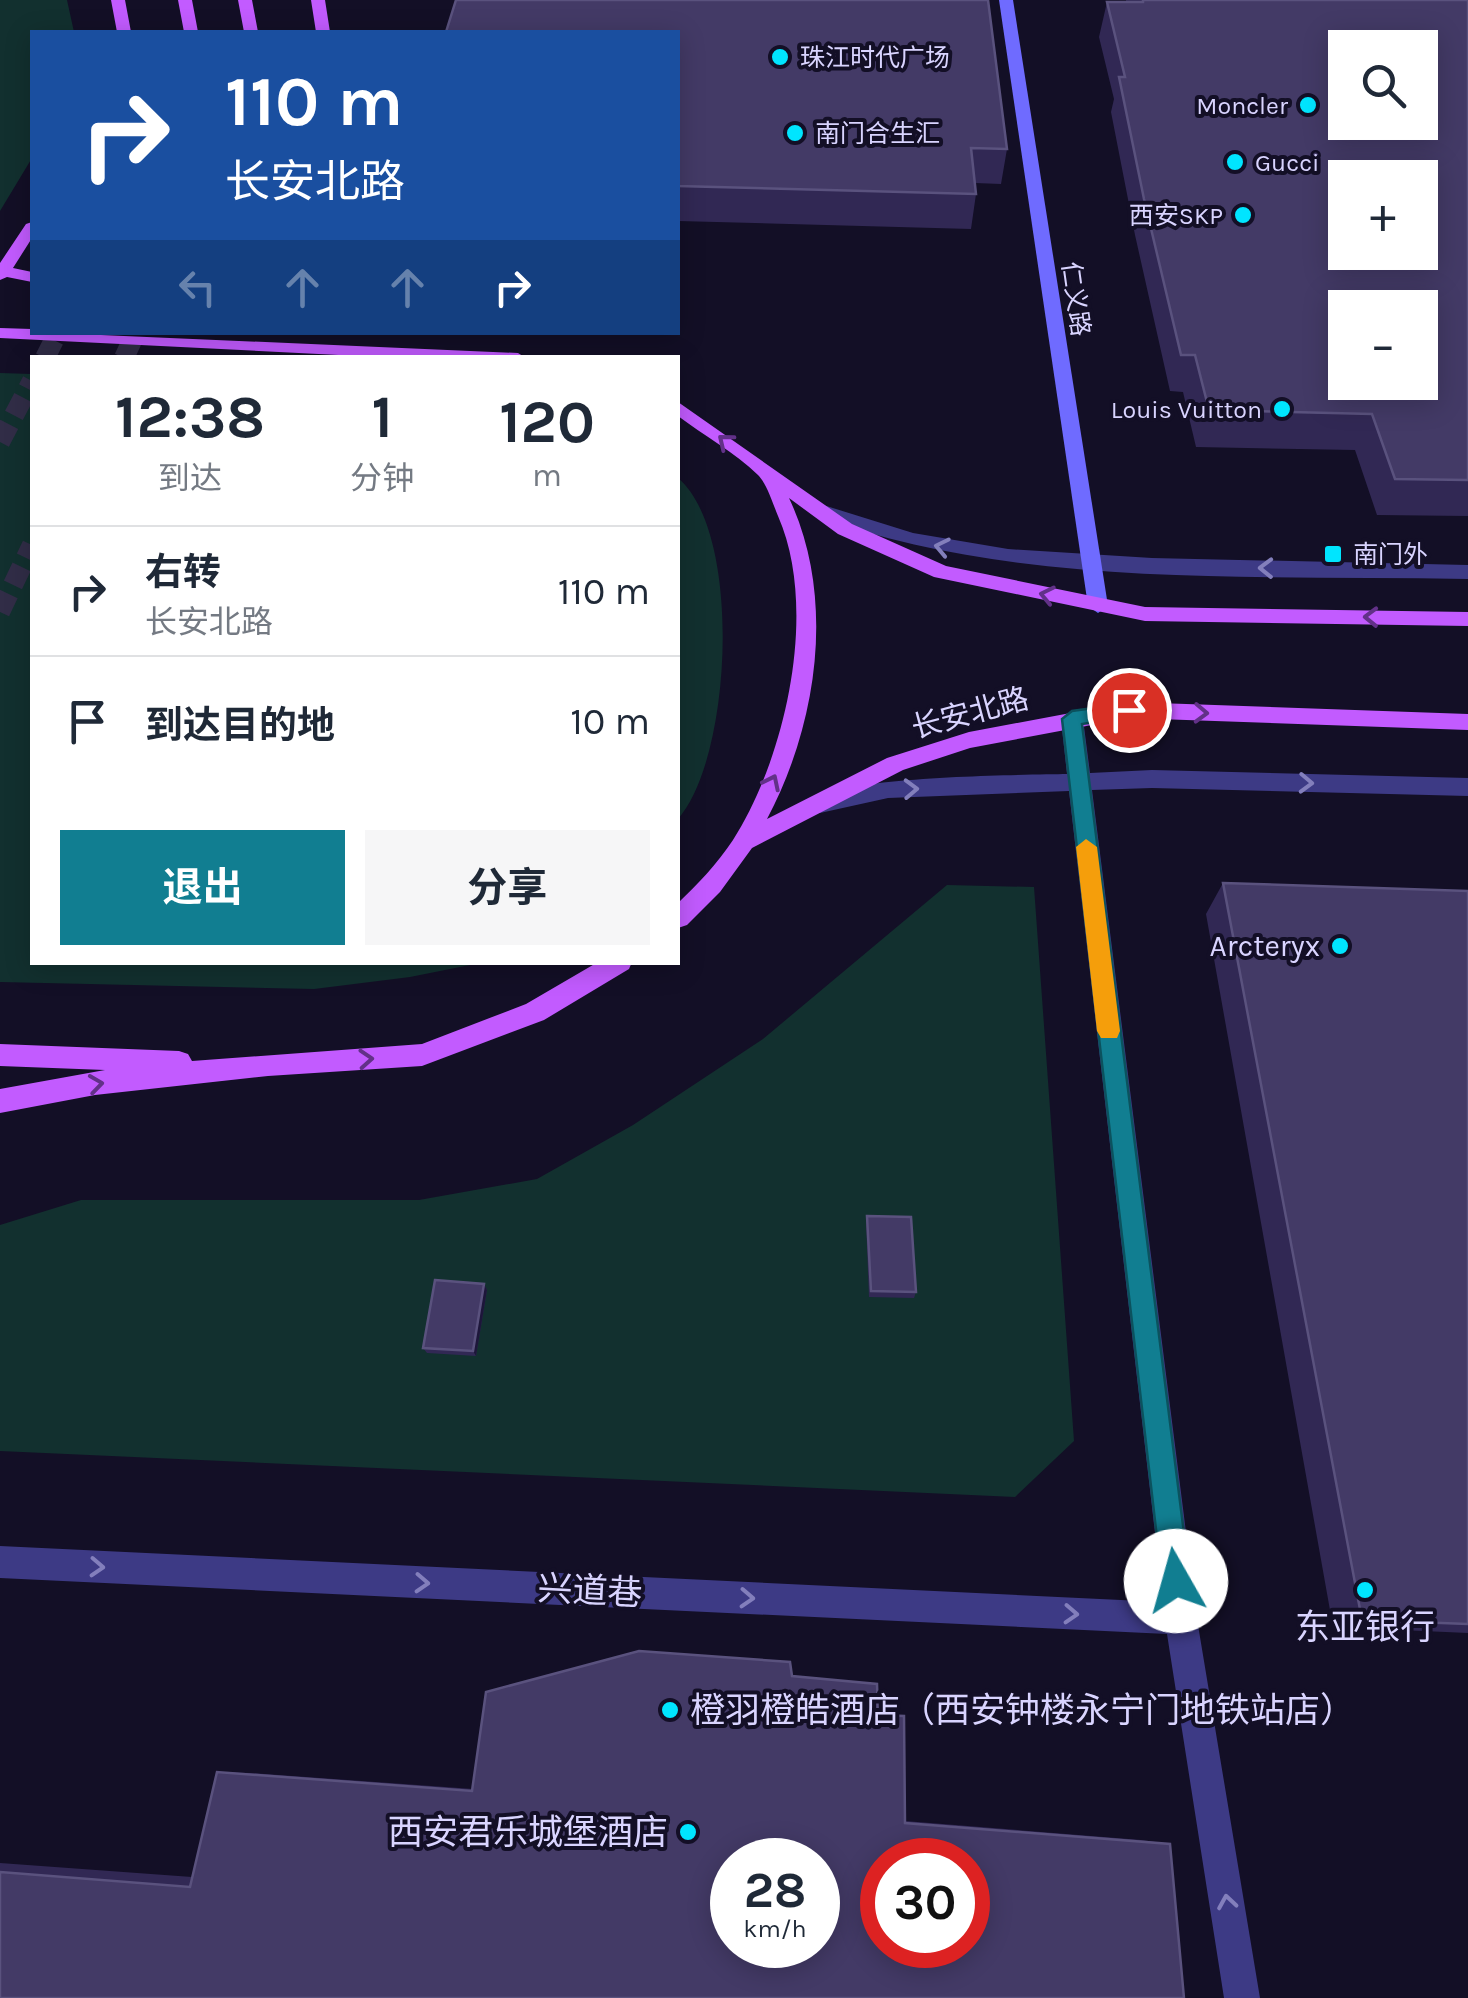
<!DOCTYPE html>
<html lang="zh">
<meta charset="utf-8">
<style>
body{margin:0;font-family:Karla,"Noto Sans SC",sans-serif;background:#f6f6f7;color:#1f2937;height:100vh;display:flex;flex-direction:column;font-size:38px;white-space:nowrap}
*{box-sizing:border-box;margin:0}
p{font-size:32px;color:#747a83}
.icon{flex:none;width:55px;height:55px;fill:none;stroke:currentColor;stroke-width:2;stroke-linecap:round;stroke-linejoin:round}
.map{position:relative;flex:1;overflow:hidden}
.drawer{position:absolute;left:30px;top:355px;width:650px;height:610px;display:flex;flex-direction:column;background:#fff;border-radius:0px;box-shadow:0 5px 25px #0003}
.drawer>*{flex:none}
.banner{position:absolute;left:30px;top:30px;width:650px;height:305px;border-radius:0px;box-shadow:0 5px 25px #0003;background:#1a4fa0;color:#fff;overflow:hidden}
.tools{position:absolute;left:1328px;top:30px;display:grid;gap:20px}
.tools a{display:grid;place-items:center;width:110px;height:110px;border-radius:0px;background:#fff;box-shadow:0 5px 25px #0003;font-size:50px}
.speed{position:absolute;left:710px;top:1838px;display:flex;gap:20px;font-size:50px;font-weight:700;text-align:center}
.speed>*{display:grid;place-content:center;width:130px;height:130px;border-radius:50%;background:#fff;box-shadow:0 5px 25px #0003;line-height:1}
.speed small{font-size:25px;font-weight:400}
.speed .limit{border:15px solid #d22;background:#fff;color:#111}
.pin{position:absolute;display:grid;place-items:center;width:85px;height:85px;color:#fff;margin:-42px;border:5px solid #fff;border-radius:50%;box-shadow:0 2px 10px #0007}
.me{position:absolute;width:110px;margin:-55px;rotate:353deg;stroke-linejoin:round;filter:drop-shadow(0 0 8px #0008)}
.turn{display:flex;align-items:center;gap:35px;height:210px;padding:0 30px;font-size:45px}
.turn .icon{width:130px;height:130px;stroke-width:2.5}
.turn b{display:block;font-size:70px;line-height:85px}
.lanes{display:flex;align-items:center;height:95px;padding:0 30px;background:#0003;justify-content:center;gap:50px;direction:ltr}
.lanes .off{opacity:.35}
.eta{display:flex;justify-content:space-evenly;align-items:center;height:170px;text-align:center}
.eta b{font-size:60px;font-weight:700;line-height:70px}
.primary-button{display:flex;gap:20px;margin-top:auto;padding:20px 30px}
.primary-button a{flex:1;height:115px;border-radius:0px;background:#117e91;color:#fff;font-size:40px;font-weight:700;line-height:115px;text-align:center}
.primary-button a+a{background:#f6f6f7;color:#1f2937}
ul{padding:0;list-style:none}
li{display:flex;align-items:center;gap:30px;height:130px;padding:0 30px;border-top:2px solid #e0e1e3}
li div{flex:1}
li b{display:block;font-size:38px}
li em{font-style:normal}
.map>svg:first-child{display:block}
.green{fill:#12302f}
.lines{fill:none;stroke-linecap:round;stroke-linejoin:round}
.primary-tunnel{stroke:#312d47;stroke-width:20;stroke-dasharray:20 10;stroke-linecap:butt}
.street{fill:#3d3a85;fill-rule:evenodd}
.secondary{fill:#6f6bff;fill-rule:evenodd}
.primary{fill:#c25bff;fill-rule:evenodd}
.wall{fill:#312854}
.shaded-wall{fill:#1d163a}
.building{fill:#433a66;stroke:#5a527e;stroke-width:2.5;fill-rule:evenodd}
.oneway{stroke:#623188}
.oneway2{stroke:#837fbc}
.route{fill:#117e91;stroke:#0b525e;stroke-width:2.5}
.slow{fill:#f59e0b}
.poi-dot{fill:#00e5ff;stroke:#130f26;stroke-width:4}
.labels{text-anchor:middle;dominant-baseline:central;stroke-width:8;stroke-linejoin:round;paint-order:stroke}
.far-poi-label{font-size:25px;fill:#d9d4ff;stroke:#130f26;text-anchor:start}
.far-street-label{font-size:25px;fill:#d9d4ff;stroke:#130f26}
.street-label{font-size:30px;fill:#d9d4ff;stroke:#130f26}
.poi-label{font-size:30px;fill:#d9d4ff;stroke:#130f26;text-anchor:end}
.near-street-label{font-size:35px;fill:#d9d4ff;stroke:#130f26}
.near-poi-label{font-size:35px;fill:#d9d4ff;stroke:#130f26}
</style>
<div class="map">
<svg width="1468" height="1998" viewBox="0 0 1468 1998">
<rect width="100%" height="100%" fill="#130f26"/>
<!-- green -->
<path class="green" d="M0 0H67L74 32H32V158L0 211Z
M0 373 32 374V962L480 963 410 977 314 989 0 982Z
M678 478C743 533 732 758 678 819Z
M947 885 1034 887 1074 1441 1015 1497 0 1451V1225L81 1200H419L537 1179 633 1125 763 1039Z"/>
<g class="lines">
<!-- primary-tunnel -->
<path class="primary-tunnel" d="M45 358 58 332
M124 358 136 332
M0 442 32 381
M0 612 32 545"/>
<!-- street -->
<path class="street" d="M820 504 913 533 1008 549 1152 558 1468 565V579C1251 574 1020 590 813 515L810 510Z
M1072 711 1083 719 1090 773 1152 770 1468 778V796L1152 788 1092 790 1197 1619 1260 1998H1224L1167 1634 0 1578V1546L1163 1602 1069 791 888 798 820 813 809 804C827 775 1026 775 1067 774L1061 719Z"/>
<!-- secondary -->
<path class="secondary" d="M999 0H1013L1108 606 1098 613 1088 606Z"/>
<!-- primary -->
<path class="primary" d="M111 0H125L131 32H117Z
M178 0H192L198 32H184Z
M238 0H252L258 32H244Z
M311 0H325L330 32H316Z
M32 222V238L13 268 32 272V282L7 277 0 280V263L26 224Z
M0 328 32 329V332L518 353 526 358H398L0 338Z
M678 402 852 524 946 566 1145 607 1468 612V626L1145 621 934 577 838 534 789 498C836 597 818 723 767 819L887 758 969 732 1129 702 1468 714V730L1129 718 970 748 903 770 752 848 720 892 687 925 678 928V903C698 884 717 864 733 840 786 757 819 609 778 516 773 504 767 484 758 475 736 453 703 435 678 416Z
M598 962H632L629 969 544 1020 422 1066 268 1076 95 1095 0 1113V1089L105 1070 0 1066V1044L179 1051 188 1054 192 1061 422 1044 526 1004Z"/>
</g>
<!-- wall -->
<path class="wall" d="M1126 0H1468V516L1377 515 1355 450 1196 447 1183 392 1170 391 1135 235 1111 112 1114 99 1099 37 1107 2H1126Z
M678 32 1007 149 1001 184 975 183 976 194 971 229 678 221Z
M1223 883 1468 891V1633L1333 1627 1206 914Z
M867 1216 916 1292 914 1298 869 1297 866 1222Z
M484 1284 487 1290 476 1356 427 1353 423 1348Z
M792 1676 878 1715 905 1821 1141 1840 1170 1844 0 1998V1863L192 1877 217 1772 250 1773 473 1789Z"/>
<!-- shaded-wall -->
<path class="shaded-wall" d="M484 1284 487 1290 476 1356 473 1351Z"/>
<!-- building -->
<path class="building" d="M456 0H988L1007 149 971 148 976 194 678 186V32H446Z
M1143 0H1468V480L1395 479 1372 414 1209 410 1195 355H1181L1144 199 1119 77H1125L1107 2H1143ZM1345 48H1420V122H1345ZM1345 178H1420V252H1345ZM1345 308H1420V382H1345Z
M1223 883 1468 891V1624L1362 1620Z
M867 1216 911 1217 916 1292 871 1291Z
M435 1280 484 1284 473 1351 423 1348Z
M639 1651 790 1662 792 1676 877 1684 878 1715 904 1716 905 1823 1170 1844 1184 1998H0V1872L190 1887 217 1772 472 1791 486 1692ZM732 1860H818V1945H732ZM882 1860H968V1945H882Z"/>
<!-- one-way arrows -->
<defs><path id="oneway-chevron" d="M-2-3.5L2.5 0L-2 3.5" fill="none" stroke-width="1.6" stroke-linecap="round" stroke-linejoin="round" transform="scale(2.5)"/></defs>
<g class="oneway">
<use href="#oneway-chevron" transform="translate(725 441) rotate(-141)"/>
<use href="#oneway-chevron" transform="translate(1047 595) rotate(-168)"/>
<use href="#oneway-chevron" transform="translate(1371 617) rotate(-179)"/>
<use href="#oneway-chevron" transform="translate(1201 713) rotate(2)"/>
<use href="#oneway-chevron" transform="translate(772 782) rotate(-64)"/>
<use href="#oneway-chevron" transform="translate(366 1059) rotate(-4)"/>
<use href="#oneway-chevron" transform="translate(96 1084) rotate(-8)"/>
</g>
<g class="oneway2">
<use href="#oneway-chevron" transform="translate(942 547) rotate(-168)"/>
<use href="#oneway-chevron" transform="translate(1266 568) rotate(-179)"/>
<use href="#oneway-chevron" transform="translate(1306 783) rotate(2)"/>
<use href="#oneway-chevron" transform="translate(911 789) rotate(-2)"/>
<use href="#oneway-chevron" transform="translate(97 1567) rotate(3)"/>
<use href="#oneway-chevron" transform="translate(422 1583) rotate(3)"/>
<use href="#oneway-chevron" transform="translate(747 1598) rotate(3)"/>
<use href="#oneway-chevron" transform="translate(1071 1614) rotate(3)"/>
<use href="#oneway-chevron" transform="translate(1227 1902) rotate(-99)"/>
</g>
<!-- route -->
<path class="route" d="M1129 703 1139 710 1136 715 1082 724 1190 1581 1186 1591 1176 1595 1166 1591 1162 1581 1062 719 1072 711Z"/>
<!-- slow -->
<path class="slow" d="M1086 839 1097 847 1120 1031 1117 1038H1101L1097 1031 1076 847Z"/>
<!-- markers -->
<g class="poi-dot">
<circle cx="780" cy="57" r="10"/>
<circle cx="1308" cy="105" r="10"/>
<circle cx="795" cy="133" r="10"/>
<circle cx="1235" cy="162" r="10"/>
<circle cx="1243" cy="215" r="10"/>
<circle cx="1282" cy="409" r="10"/>
<rect x="1323" y="544" width="20" height="20" rx="5"/>
<circle cx="1340" cy="946" r="10"/>
<circle cx="1365" cy="1590" r="10"/>
<circle cx="670" cy="1710" r="10"/>
<circle cx="688" cy="1832" r="10"/>
</g>
<g class="labels">
<!-- far-poi labels -->
<g class="far-poi-label">
<text x="800" y="57">珠江时代广场</text>
<text x="1288" y="105" text-anchor="end">Moncler</text>
<text x="815" y="133">南门合生汇</text>
<text x="1255" y="162">Gucci</text>
<text x="1223" y="215" text-anchor="end">西安SKP</text>
<text x="1262" y="409" text-anchor="end">Louis Vuitton</text>
<text x="1353" y="554">南门外</text>
</g>
<!-- far-street labels -->
<g class="far-street-label">
<text transform="translate(1076 299) rotate(82)">仁义路</text>
</g>
<!-- street labels -->
<g class="street-label">
<text transform="translate(970 713) rotate(-15)">长安北路</text>
</g>
<!-- poi labels -->
<g class="poi-label">
<text x="1320" y="946">Arcteryx</text>
</g>
<!-- near-street labels -->
<g class="near-street-label">
<text transform="translate(590 1591) rotate(3)">兴道巷</text>
</g>
<!-- near-poi labels -->
<g class="near-poi-label">
<text x="1365" y="1627">东亚银行</text>
<text x="690" y="1710" text-anchor="start">橙羽橙皓酒店（西安钟楼永宁门地铁站店）</text>
<text x="668" y="1832" text-anchor="end">西安君乐城堡酒店</text>
</g>
</g>
</svg>
<div class="tools">
<a><svg class="icon" aria-label="search" viewBox="0 0 24 24"><circle cx="10" cy="10" r="6"/><path d="M15 15l6 6"/></svg></a>
<a>+</a>
<a>−</a>
</div>
<div class="speed"><div>28<small>km/h</small></div><div class="limit">30</div></div>
<div class="pin" style="left:1129px;top:710px;background:#d93025"><svg class="icon" aria-label="arrive" viewBox="0 0 24 24"><path d="M6 21V4h12l-3 4 3 4H6"/></svg></div>
<svg class="me" style="left:1176px;top:1581px" viewBox="-20 -20 40 40"><circle r="19" fill="#fff"/><path d="M0-13L10 11 0 6-10 11z" fill="#117e91"/></svg>
<div class="banner">
<div class="turn"><svg class="icon" aria-label="right" viewBox="0 0 24 24"><path d="M7 20v-9h11M14 6l5 5-5 5"/></svg><div><b>110 m</b>长安北路</div></div>
<div class="lanes"><svg class="icon off" aria-label="left" viewBox="0 0 24 24"><path d="M17 20v-9H6M10 6l-5 5 5 5"/></svg><svg class="icon off" aria-label="ahead" viewBox="0 0 24 24"><path d="M12 20V5M6 11l6-6 6 6"/></svg><svg class="icon off" aria-label="ahead" viewBox="0 0 24 24"><path d="M12 20V5M6 11l6-6 6 6"/></svg><svg class="icon" aria-label="right" viewBox="0 0 24 24"><path d="M7 20v-9h11M14 6l5 5-5 5"/></svg></div>
</div>
<section class="drawer">
<div class="eta">
<div><b>12:38</b><p>到达</p></div>
<div><b>1</b><p>分钟</p></div>
<div><b>120</b><p>m</p></div>
</div>
<ul>
<li><svg class="icon" aria-label="right" viewBox="0 0 24 24"><path d="M7 20v-9h11M14 6l5 5-5 5"/></svg><div><b>右转</b><p>长安北路</p></div><em>110 m</em></li>
<li><svg class="icon" aria-label="arrive" viewBox="0 0 24 24"><path d="M6 21V4h12l-3 4 3 4H6"/></svg><div><b>到达目的地</b></div><em>10 m</em></li>
</ul>
<div class="primary-button"><a>退出</a><a>分享</a></div>
</section>
</div>
